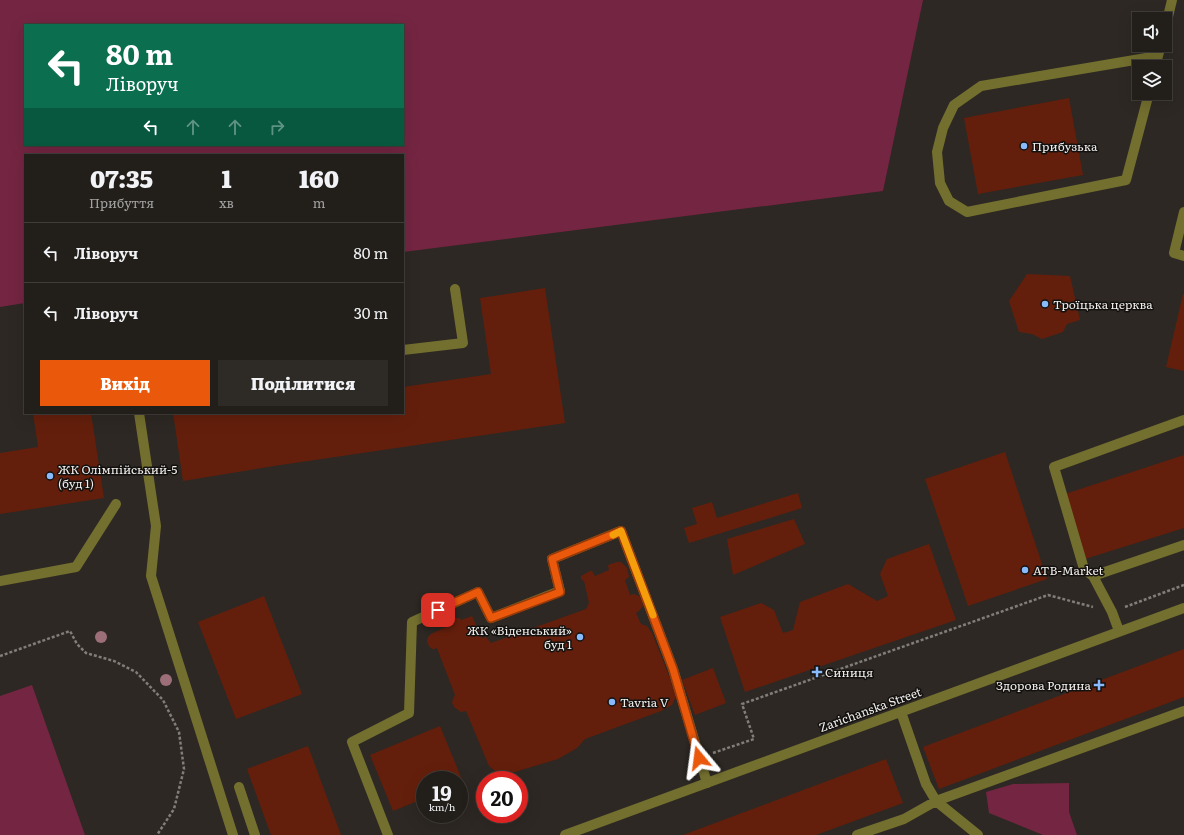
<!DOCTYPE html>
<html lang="uk">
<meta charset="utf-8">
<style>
body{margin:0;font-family:Literata,serif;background:#2e2b27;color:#f1f3f6;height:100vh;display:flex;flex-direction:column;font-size:15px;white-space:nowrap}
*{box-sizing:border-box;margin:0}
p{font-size:13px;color:#a2a2a2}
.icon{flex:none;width:22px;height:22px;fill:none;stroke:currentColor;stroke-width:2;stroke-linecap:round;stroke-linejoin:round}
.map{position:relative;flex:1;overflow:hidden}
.sheet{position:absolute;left:24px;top:154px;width:380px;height:260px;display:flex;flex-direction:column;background:#221e1a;border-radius:0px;box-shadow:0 4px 16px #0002,0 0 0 1px #3f3c39}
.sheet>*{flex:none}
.top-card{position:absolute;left:24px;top:24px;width:380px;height:122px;border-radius:0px;box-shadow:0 4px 16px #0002,0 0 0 1px #3f3c39;background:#0b6e4f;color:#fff;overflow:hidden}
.fabs{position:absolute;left:1132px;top:12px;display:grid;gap:8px}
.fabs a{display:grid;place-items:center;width:40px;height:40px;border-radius:0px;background:#221e1a;box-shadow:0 4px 16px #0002,0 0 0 1px #3f3c39;font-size:20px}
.speed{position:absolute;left:416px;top:771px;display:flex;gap:8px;font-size:20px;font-weight:700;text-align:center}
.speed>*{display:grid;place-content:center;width:52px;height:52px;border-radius:50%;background:#221e1a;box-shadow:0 4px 16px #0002,0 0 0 1px #3f3c39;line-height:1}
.speed small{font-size:10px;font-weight:400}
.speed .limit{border:6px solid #d22;background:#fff;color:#111}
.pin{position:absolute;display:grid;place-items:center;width:34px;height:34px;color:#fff;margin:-17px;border-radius:8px;box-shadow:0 2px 6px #0006}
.me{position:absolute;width:44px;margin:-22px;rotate:344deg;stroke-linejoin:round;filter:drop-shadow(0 0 3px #0008)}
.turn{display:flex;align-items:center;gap:14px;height:84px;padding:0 16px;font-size:18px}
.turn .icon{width:52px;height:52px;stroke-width:2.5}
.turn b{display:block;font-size:28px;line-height:34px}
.lanes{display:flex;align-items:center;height:38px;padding:0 16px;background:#0003;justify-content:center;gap:20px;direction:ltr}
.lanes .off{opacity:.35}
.eta{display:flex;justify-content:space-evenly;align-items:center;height:68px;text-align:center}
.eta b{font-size:24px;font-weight:800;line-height:28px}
.primary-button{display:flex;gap:8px;margin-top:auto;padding:8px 16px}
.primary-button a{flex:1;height:46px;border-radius:0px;background:#ea580c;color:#fff;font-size:16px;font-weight:800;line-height:46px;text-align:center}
.primary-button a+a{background:#2e2b27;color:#f1f3f6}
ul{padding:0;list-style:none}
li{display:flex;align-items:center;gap:12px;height:60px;padding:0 16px;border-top:1px solid #3f3c39}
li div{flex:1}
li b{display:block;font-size:15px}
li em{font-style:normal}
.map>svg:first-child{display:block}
.green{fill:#742542;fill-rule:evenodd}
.building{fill:#641f0c}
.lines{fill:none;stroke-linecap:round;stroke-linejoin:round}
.path{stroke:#817d79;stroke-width:2.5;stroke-dasharray:3 2;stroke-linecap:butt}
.service{stroke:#736f2f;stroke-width:10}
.tertiary{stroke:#736f2f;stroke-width:10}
.tree{fill:#9b6e78}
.route-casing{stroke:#983908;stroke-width:10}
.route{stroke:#ea580c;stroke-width:7}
.slow{stroke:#f59e0b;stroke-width:7}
.poi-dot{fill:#89bafc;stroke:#13110f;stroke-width:1.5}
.labels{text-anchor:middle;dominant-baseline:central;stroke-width:3;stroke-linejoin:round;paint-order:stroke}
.poi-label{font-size:12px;fill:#f0edea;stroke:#13110f;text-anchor:start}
.street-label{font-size:12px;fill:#f0edea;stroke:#13110f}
</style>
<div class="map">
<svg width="1184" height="835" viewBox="0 0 1184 835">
<rect width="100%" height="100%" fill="#2d2823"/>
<!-- green -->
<path class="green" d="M0 0H923L883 191 403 252V155H25V303L0 307ZM25 25H403V145H25Z
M32 685 85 835H0V696Z
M1069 783V812L1077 835H1043L989 813 986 792 1013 784Z"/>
<!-- building -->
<path class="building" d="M1069 98 1083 175 978 194 964 118Z
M1027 274 1070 276 1080 320 1067 324 1063 332 1042 339 1032 334 1019 332 1009 301Z
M545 288 565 423 274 466 183 481 173 413H403V387L491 374 480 298Z
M1183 294H1184V371L1166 367Z
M33 413H91L104 498 0 514V453L38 447Z
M1005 452 1047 579 968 606 925 479Z
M1184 455V528L1085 559 1065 494Z
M798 493 802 508 689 543 684 528 697 524 692 508 712 502 717 518Z
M794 519 805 544 733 575 727 539Z
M929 544 956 620 745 692 720 617 761 603 774 610 783 633 793 630 800 602 848 584 877 601 888 596 880 574 887 559Z
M617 562H621L627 568 629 577 625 580 630 595 634 594 639 596 642 601 643 606 639 611 636 613 641 624 647 626 652 633 671 681 676 696 672 705 661 711 585 739 577 748 558 759 501 776 489 766 466 711 461 712 454 707 452 702 455 695 437 648 434 649H432L429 646 427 641 428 637 431 634 452 624V620L455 618H459L461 620 472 616 482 638 486 637 491 643 586 609 589 603 584 581 581 579V576L590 571H592L595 576 609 570 608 565Z
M264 596 302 694 236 719 198 622Z
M1184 649V697L939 789 923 747Z
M713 668 726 703 695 715 682 680Z
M440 726 463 782 459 784V780H425V798L393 811 370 755Z
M308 746 341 835H271L247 769Z
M886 759 903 803 816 835H683Z"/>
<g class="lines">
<!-- path -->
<path class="path" d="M1125 607 1184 585
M0 656 70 631 77 644 86 653 114 661 136 672 163 700 179 732 184 769 174 809 157 835
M713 753 754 739 742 704 1048 595 1093 607"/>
<!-- service -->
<path class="service" d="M1165 29 1172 0
M1155 67 1161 45
M1149 93 1126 180 967 212 949 201 940 183 937 152 943 128 954 105 981 86 1158 56
M1184 212 1174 253 1184 256
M403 350 463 343 455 289
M139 413 156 526 151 576 233 835
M1093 576 1084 569 1054 467 1184 420
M0 581 76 567 116 504
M1119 631 1112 612 1093 576 1184 545
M901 712 926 784 936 801 978 835
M239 787 255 835
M388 835 352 742 409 713 412 622 478 592 491 618 560 591 552 559 621 531 673 669 707 783
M857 835 904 819 936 801 1184 711"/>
<!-- tertiary -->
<path class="tertiary" d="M565 835 1184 608"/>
</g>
<!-- trees -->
<g class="tree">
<circle cx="101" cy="637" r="6"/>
<circle cx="166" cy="680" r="6"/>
</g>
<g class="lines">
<defs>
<path id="route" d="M438 610 478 592 491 618 560 592 552 559 621 531 673 669 699 758"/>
</defs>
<!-- route casing -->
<use href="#route" class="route-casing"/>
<!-- route -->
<use href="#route" class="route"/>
<!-- slow -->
<path class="slow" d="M613 535 621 531 653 615"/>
</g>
<!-- markers -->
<g class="poi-dot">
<circle cx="1024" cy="146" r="4"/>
<circle cx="1045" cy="304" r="4"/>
<circle cx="50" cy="476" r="4"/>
<circle cx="1025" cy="570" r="4"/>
<circle cx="580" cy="637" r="4"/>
<path d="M815 666h4v4h4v4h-4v4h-4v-4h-4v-4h4z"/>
<path d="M1097 679h4v4h4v4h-4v4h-4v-4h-4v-4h4z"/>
<circle cx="612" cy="702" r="4"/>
</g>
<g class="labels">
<!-- poi labels -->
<g class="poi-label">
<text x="1032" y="146">Прибузька</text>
<text x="1053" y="304">Троїцька церква</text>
<text x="58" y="469">ЖК Олімпійський-5<tspan x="58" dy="14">(буд 1)</tspan></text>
<text x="1033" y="570">ATB-Market</text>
<text x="572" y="630" text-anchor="end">ЖК «Віденський»<tspan x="572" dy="14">буд 1</tspan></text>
<text x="825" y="672">Синиця</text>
<text x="1091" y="685" text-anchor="end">Здорова Родина</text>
<text x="620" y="702">Tavria V</text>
</g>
<!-- street labels -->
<g class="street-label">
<text transform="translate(870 709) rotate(-20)">Zarichanska Street</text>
</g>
</g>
</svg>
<div class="fabs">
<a><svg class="icon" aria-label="sound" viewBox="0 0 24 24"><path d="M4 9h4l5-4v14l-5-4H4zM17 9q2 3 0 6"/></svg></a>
<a><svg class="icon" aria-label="layers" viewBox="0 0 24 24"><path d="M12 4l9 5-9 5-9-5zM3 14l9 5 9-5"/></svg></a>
</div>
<div class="speed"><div>19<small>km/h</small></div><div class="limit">20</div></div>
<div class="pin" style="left:438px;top:610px;background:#d93025"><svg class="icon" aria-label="arrive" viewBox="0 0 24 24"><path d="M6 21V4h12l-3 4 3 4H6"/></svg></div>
<svg class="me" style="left:699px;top:758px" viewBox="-20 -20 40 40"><path d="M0-17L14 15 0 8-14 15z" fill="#ea580c" stroke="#fff" stroke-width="4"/></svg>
<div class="top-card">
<div class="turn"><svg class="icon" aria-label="left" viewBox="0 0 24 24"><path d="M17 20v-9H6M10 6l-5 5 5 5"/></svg><div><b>80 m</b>Ліворуч</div></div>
<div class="lanes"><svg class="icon" aria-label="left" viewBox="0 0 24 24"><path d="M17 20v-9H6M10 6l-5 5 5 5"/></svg><svg class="icon off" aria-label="ahead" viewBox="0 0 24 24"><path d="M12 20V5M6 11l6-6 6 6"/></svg><svg class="icon off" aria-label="ahead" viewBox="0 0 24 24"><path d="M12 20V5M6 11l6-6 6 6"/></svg><svg class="icon off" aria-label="right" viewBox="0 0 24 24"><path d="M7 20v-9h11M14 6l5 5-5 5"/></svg></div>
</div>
<section class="sheet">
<div class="eta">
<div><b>07:35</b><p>Прибуття</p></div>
<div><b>1</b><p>хв</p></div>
<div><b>160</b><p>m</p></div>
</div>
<ul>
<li><svg class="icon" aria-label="left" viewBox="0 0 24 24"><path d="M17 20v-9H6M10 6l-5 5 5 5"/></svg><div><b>Ліворуч</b></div><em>80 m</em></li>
<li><svg class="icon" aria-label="left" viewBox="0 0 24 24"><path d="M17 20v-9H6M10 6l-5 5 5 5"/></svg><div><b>Ліворуч</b></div><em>30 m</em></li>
</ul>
<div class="primary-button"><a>Вихід</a><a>Поділитися</a></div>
</section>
</div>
